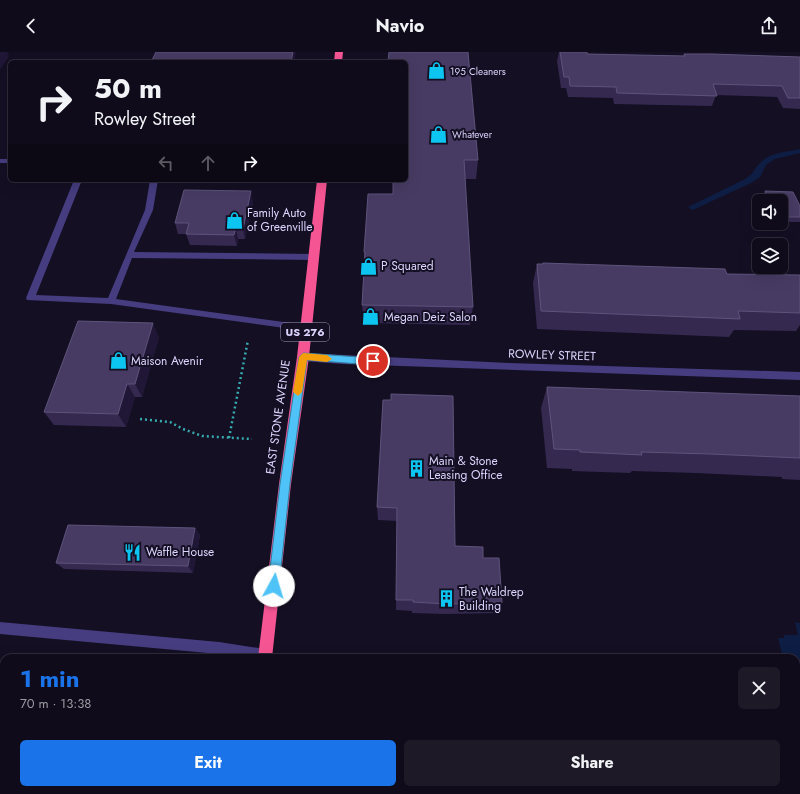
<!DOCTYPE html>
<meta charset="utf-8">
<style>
body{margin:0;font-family:Jost,sans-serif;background:#1d1927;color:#f1f3f6;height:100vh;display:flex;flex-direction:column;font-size:15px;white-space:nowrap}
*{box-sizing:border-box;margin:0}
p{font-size:13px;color:#9b9ba2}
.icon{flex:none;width:22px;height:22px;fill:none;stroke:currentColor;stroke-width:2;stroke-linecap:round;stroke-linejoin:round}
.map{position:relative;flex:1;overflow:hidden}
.drawer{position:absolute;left:0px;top:602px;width:800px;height:140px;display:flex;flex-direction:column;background:#0f0b1a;border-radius:12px 12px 0 0;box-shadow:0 4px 16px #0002,0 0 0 1px #2f2b39}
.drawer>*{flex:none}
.hud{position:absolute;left:8px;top:8px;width:400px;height:122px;border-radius:6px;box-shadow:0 4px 16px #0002,0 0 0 1px #2f2b39;background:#0f0b1a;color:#f1f3f6;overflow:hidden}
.controls{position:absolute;left:752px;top:142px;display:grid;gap:8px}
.controls a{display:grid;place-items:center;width:36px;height:36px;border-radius:6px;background:#0f0b1a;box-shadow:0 4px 16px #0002,0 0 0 1px #2f2b39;font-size:20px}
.pin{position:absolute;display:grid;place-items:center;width:34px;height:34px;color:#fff;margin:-17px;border:2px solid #fff;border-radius:50%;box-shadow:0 1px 4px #0007}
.me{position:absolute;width:44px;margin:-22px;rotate:6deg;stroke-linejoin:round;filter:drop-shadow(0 0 3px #0008)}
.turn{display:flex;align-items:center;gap:14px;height:84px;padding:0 20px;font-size:18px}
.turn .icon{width:52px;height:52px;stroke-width:2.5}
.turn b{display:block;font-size:28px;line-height:34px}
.lanes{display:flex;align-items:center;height:38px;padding:0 20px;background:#0003;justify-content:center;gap:20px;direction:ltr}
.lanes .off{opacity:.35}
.round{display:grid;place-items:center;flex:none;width:42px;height:42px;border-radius:6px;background:#1d1927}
.overview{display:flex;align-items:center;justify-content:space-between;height:68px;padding:0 20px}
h1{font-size:24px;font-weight:700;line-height:30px;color:#1a73e8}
.button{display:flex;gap:8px;margin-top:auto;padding:8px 20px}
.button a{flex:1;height:46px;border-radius:6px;background:#1a73e8;color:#fff;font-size:16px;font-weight:700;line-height:46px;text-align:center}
.button a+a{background:#1d1927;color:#f1f3f6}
header{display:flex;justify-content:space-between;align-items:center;height:52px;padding:0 20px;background:#0f0b1a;font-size:18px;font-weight:700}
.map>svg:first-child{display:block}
.water{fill:#0e1d43}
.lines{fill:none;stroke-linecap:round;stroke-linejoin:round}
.stream{fill:#0e1d43;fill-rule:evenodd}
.path{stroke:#35acaf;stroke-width:2.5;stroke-dasharray:2 3;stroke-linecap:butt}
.lane{fill:#453d7f;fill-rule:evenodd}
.street{fill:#453d7f;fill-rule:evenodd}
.highway{fill:#f65594;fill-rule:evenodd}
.wall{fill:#352950}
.shaded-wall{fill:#201736}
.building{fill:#473b63;stroke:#5e537b}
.route{fill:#4fc3f7;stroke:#337fa1}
.slow{fill:#f59e0b}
.labels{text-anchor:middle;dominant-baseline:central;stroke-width:4;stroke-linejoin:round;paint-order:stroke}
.far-poi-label{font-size:10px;fill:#dcd4fd;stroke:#140f23;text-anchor:start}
.shield{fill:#140f23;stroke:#a099bc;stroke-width:1}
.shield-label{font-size:11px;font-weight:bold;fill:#dcd4fd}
.poi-label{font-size:12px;fill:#dcd4fd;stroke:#140f23;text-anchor:start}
.street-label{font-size:12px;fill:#dcd4fd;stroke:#140f23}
</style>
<header><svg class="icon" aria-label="back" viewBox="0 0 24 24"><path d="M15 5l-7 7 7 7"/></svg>Navio<svg class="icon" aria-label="share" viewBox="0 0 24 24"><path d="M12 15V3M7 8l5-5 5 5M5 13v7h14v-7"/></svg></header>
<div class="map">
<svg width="800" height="742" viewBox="0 0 800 742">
<rect width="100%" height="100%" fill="#140f23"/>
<!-- water -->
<path class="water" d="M795 570 800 571V617L796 616V606H783L778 586H784V583H798Z"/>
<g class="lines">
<!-- stream -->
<path class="stream" d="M800 97V101L775 107 766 113 760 125 751 131 695 157 692 158 688 155 745 127C756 120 753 118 760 111 770 100 787 100 800 97Z"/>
<!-- path -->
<path class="path" d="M140 367 170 370 183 377 202 384 252 387
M229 386 248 288"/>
<!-- lane -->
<path class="lane" d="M74 128H82L36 243 108 246 145 158 150 128H158L153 158 134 200 314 202 318 205 314 208 132 206 116 247 306 273 309 274 311 276 309 278 306 279 111 252 27 248 26 246Z
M0 570 219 590 265 597 269 599 271 603 270 606H245L219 602 0 582Z
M4 732V738H33L35 742H0V734Z"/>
<!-- street -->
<path class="street" d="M0 107H10V111H0Z
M303 301 509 311 800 320V328L343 312 303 309 298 305Z"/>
<!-- highway -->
<path class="highway" d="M335 0H343L342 10H334Z
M317 128H327L309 305 291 432 272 606H258L279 432 297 305Z
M241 738H257L256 742H240Z"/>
</g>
<!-- wall -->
<path class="wall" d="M559 0H587V2L683 4 684 2 800 5V57L783 56 777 45 716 43 712 54 614 52 613 46 568 45 566 36H561L557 9Z
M406 10 478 108 476 127H465L473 255 470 273 364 271 362 253 364 213V200L393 142Z
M765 139 800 154V170H781V149H764L762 145Z
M253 150 245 187H238L237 194 190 193 186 182H178L175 171Z
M543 211 727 222 800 223V273L796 279 734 278 729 285 537 277 533 231 537 212H542Z
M159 285 142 345H135L126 375 54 373 44 360Z
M547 335 800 344V428L782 427V425L696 421 632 419 630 421 572 419V417L547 416 541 356Z
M391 348 455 494 483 506 502 551 498 561 445 562 412 561V559L396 558 397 469 378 468 377 455Z
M195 476 200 483 193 521 64 517 56 511Z
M700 738H796L800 742H701Z"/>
<!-- shaded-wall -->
<path class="shaded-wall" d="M0 0H7L9 4 0 18Z
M293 0H296L294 10H291Z
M251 139 253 150 245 187 243 177Z
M236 176 238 187 237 194 234 183Z
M153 271 159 285 142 345 135 332Z
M127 332 135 345 126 375 118 362Z
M195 476 200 483 193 521 188 514Z"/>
<!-- building -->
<path class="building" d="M156 0H293L291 10H151Z
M389 0H468L478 108H464L473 255 362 253 365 200H364L368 142H393V128H406V10H388Z
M560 0H587V2L685 4 684 2H711L800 5V46H788L782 34 713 32 717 44 617 41 616 35 570 34 569 25H564Z
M184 138 251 139 243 177 236 176 234 183 186 182 189 171H175Z
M765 139 793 140 800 154V165H781V149H769Z
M543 211 725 217 727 222 800 223V261L738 259 740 267 541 259 537 212H543Z
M78 269 153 271 135 332H127L118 362 44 360Z
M547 335 800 344V406L710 402 641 400 642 403 580 400V398L554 397Z
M391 342 453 344 455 494 483 495V506H499L502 551 446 552 413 550V548H396L397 456 377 455 383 348H391Z
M68 473 195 476 188 514 56 511Z
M796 645 800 646V742H719L718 738H796Z
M367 738H550V742H367Z"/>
<!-- route -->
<path class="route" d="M303 301 373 306 377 309 373 313 307 308 290 432 279 534 277 538 274 539 270 538 268 534 280 432 299 305Z"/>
<!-- slow -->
<path class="slow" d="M303 301 327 303 332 307 327 310 307 308 302 340 298 344 293 340 299 305Z"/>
<!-- icons -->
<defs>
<symbol id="shop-bare" viewBox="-9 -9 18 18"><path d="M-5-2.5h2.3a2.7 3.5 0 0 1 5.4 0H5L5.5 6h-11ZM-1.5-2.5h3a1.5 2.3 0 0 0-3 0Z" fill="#0cc5f0" stroke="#140f23" stroke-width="2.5" paint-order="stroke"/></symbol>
<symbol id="building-bare" viewBox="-9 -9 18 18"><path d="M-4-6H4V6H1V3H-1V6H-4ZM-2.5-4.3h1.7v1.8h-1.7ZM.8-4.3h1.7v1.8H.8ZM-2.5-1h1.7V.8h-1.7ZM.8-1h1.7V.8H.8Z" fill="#0cc5f0" stroke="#140f23" stroke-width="2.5" paint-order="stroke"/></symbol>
<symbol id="restaurant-bare" viewBox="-9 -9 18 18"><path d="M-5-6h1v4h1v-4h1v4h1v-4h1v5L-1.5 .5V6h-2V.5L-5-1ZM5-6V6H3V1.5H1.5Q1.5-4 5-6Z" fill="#0cc5f0" stroke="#140f23" stroke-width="2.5" paint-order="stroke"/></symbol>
</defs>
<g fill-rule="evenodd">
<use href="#shop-bare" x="424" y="6" width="25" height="25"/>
<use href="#shop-bare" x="426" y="70" width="25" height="25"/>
<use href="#shop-bare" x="222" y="156" width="25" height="25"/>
<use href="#shop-bare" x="356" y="202" width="25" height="25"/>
<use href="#shop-bare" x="358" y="252" width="25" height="25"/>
<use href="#shop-bare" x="106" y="296" width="25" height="25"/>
<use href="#building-bare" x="404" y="404" width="25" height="25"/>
<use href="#restaurant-bare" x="120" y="488" width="25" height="25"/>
<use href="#building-bare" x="434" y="534" width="25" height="25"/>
</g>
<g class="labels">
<!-- far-poi labels -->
<g class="far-poi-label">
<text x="450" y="19">195 Cleaners</text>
<text x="452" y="82">Whatever</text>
</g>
<!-- shield labels -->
<rect class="shield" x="281" y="271" width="48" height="18" rx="3"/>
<g class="shield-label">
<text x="305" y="280">US 276</text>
</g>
<!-- poi labels -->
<g class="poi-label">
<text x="247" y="161">Family Auto<tspan x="247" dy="14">of Greenville</tspan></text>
<text x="381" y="214">P Squared</text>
<text x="384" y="265">Megan Deiz Salon</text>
<text x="131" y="309">Maison Avenir</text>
<text x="429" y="409">Main &amp; Stone<tspan x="429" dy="14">Leasing Office</tspan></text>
<text x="146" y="500">Waffle House</text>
<text x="459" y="540">The Waldrep<tspan x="459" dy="14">Building</tspan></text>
</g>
<!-- street labels -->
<g class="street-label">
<text transform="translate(552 303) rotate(2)">ROWLEY STREET</text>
<text transform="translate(278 365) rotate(-82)">EAST STONE AVENUE</text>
</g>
</g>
</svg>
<div class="controls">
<a><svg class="icon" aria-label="sound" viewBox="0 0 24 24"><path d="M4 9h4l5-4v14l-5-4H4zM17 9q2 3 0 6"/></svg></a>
<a><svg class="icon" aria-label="layers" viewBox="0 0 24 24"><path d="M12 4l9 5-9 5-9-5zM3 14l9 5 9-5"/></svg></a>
</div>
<div class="pin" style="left:373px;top:309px;background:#d93025"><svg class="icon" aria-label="arrive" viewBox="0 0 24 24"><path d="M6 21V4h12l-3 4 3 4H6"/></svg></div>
<svg class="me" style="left:274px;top:534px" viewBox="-20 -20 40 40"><circle r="19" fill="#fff"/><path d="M0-13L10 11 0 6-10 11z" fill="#4fc3f7"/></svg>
<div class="hud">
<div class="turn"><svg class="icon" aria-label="right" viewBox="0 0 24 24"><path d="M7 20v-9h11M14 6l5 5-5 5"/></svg><div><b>50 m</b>Rowley Street</div></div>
<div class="lanes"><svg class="icon off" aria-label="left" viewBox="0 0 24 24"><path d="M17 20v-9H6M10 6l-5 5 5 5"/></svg><svg class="icon off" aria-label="ahead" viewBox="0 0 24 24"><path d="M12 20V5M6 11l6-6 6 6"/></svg><svg class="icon" aria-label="right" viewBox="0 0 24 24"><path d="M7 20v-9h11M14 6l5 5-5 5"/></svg></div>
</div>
<section class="drawer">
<div class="overview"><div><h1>1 min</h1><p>70 m · 13:38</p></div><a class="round"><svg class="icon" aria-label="close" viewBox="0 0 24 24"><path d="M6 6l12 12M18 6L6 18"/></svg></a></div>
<div class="button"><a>Exit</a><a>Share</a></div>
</section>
</div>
